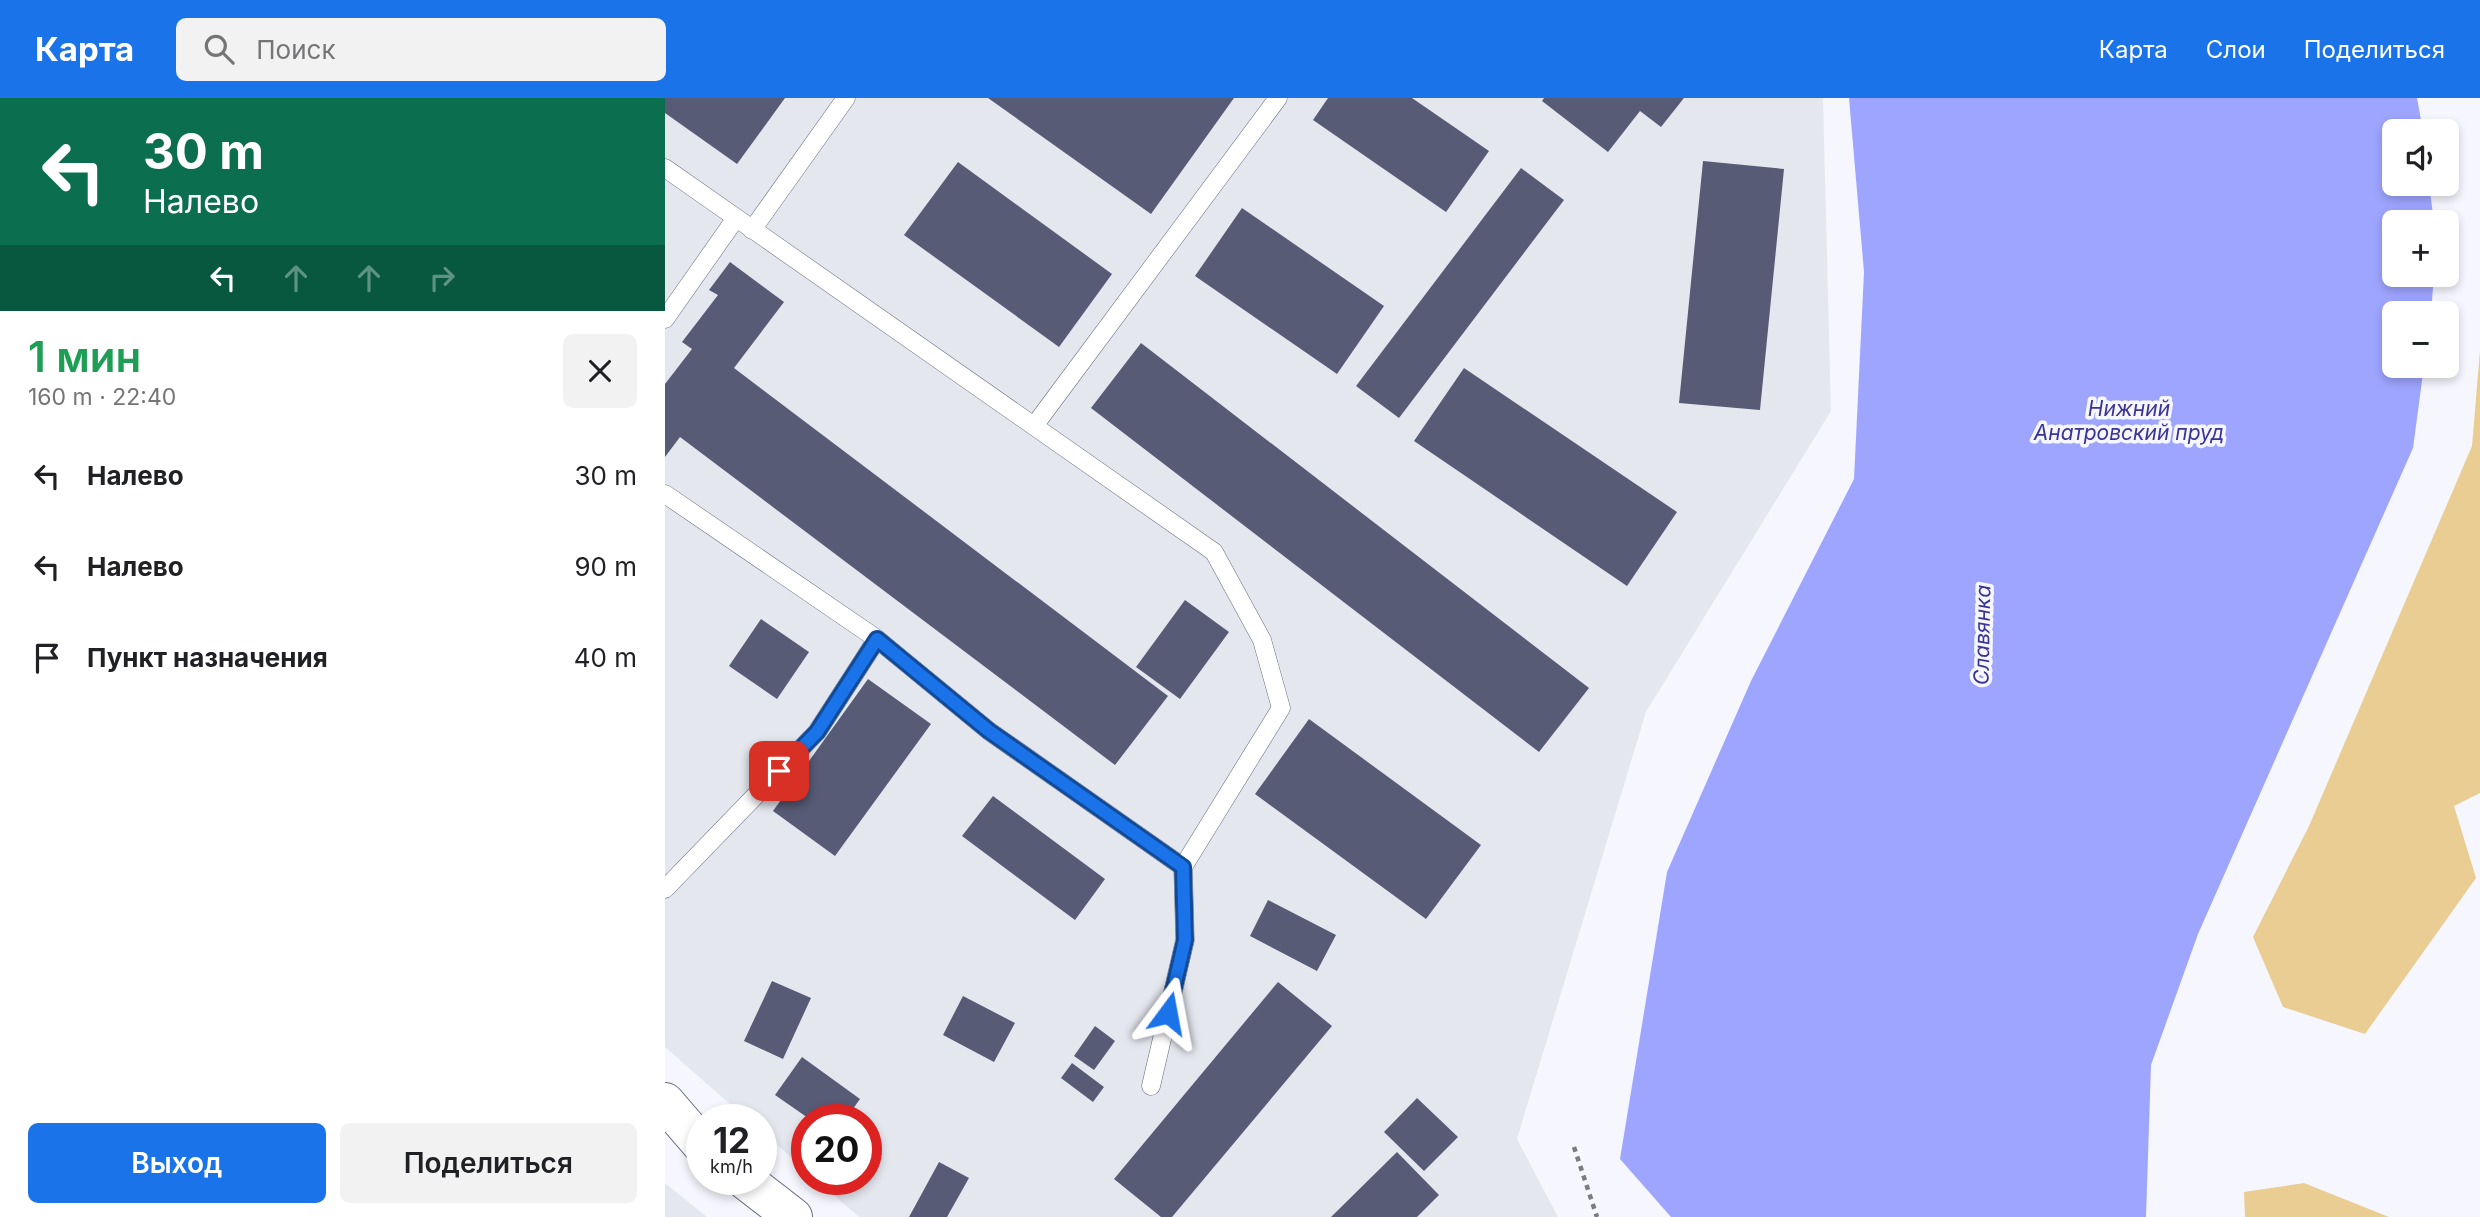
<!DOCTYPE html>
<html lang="ru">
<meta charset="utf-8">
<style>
body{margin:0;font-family:Inter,sans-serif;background:#f2f2f2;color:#202124;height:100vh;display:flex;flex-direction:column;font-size:26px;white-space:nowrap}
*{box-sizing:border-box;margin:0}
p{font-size:23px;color:#757577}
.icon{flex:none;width:38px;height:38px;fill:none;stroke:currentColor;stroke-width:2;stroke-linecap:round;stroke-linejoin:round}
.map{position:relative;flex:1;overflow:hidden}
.side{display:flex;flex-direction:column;background:#fff;width:665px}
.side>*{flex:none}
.hud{background:#0b6e4f;color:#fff;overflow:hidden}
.tools{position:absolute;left:1717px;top:21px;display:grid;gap:14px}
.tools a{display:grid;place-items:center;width:77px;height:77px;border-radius:10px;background:#fff;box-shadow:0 4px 10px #0003;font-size:35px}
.speed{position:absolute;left:21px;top:1006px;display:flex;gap:14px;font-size:35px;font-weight:700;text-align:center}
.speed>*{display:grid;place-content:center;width:91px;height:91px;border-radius:50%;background:#fff;box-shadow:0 4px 10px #0003;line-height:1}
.speed small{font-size:18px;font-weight:400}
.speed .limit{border:10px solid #d22;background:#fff;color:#111}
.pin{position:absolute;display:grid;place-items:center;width:60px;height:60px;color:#fff;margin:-30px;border-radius:14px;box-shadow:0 4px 10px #0006}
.me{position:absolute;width:77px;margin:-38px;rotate:13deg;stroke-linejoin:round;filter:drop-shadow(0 0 5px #0008)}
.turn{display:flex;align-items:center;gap:24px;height:147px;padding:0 28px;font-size:32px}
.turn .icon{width:91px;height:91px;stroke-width:2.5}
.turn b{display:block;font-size:49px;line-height:60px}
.lanes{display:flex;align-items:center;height:66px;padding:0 28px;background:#0003;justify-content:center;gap:35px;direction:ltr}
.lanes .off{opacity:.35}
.round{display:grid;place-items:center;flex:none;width:74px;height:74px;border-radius:10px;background:#f2f2f2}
.summary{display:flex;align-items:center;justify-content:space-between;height:119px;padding:0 28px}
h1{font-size:42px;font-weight:600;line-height:52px;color:#1e9e55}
.primary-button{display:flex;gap:14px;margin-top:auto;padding:14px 28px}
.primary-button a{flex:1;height:80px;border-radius:10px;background:#1a73e8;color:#fff;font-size:28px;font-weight:600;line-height:80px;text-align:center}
.primary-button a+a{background:#f2f2f2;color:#202124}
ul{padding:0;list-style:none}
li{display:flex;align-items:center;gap:21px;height:91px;padding:0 28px}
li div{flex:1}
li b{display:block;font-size:26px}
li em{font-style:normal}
header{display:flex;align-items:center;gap:42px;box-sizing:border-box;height:98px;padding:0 35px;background:#1a73e8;color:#fff}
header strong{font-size:33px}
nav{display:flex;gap:38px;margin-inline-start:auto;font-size:24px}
.search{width:490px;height:63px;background:#f2f2f2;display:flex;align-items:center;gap:18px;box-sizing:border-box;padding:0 24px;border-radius:10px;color:#757577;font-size:26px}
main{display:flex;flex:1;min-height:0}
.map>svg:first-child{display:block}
.built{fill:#e5e7ef}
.green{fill:#eacd93}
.water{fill:#9ea5ff}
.building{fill:#585b76}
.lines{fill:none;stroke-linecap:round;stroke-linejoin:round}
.service-casing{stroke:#666985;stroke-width:19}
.tertiary-casing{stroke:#666985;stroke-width:40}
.path{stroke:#7a7b84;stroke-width:4.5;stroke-dasharray:5 5;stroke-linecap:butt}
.service{stroke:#fff;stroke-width:18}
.tertiary{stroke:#fff;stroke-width:38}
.route-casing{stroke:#114b97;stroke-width:18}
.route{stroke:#1a73e8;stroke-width:12}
.labels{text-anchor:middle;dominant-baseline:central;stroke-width:7;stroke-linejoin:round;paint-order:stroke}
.water-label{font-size:21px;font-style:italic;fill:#3a3398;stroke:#f6f7fe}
</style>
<header>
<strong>Карта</strong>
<div class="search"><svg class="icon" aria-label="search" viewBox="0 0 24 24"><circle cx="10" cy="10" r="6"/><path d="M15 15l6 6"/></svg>Поиск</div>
<nav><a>Карта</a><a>Слои</a><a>Поделиться</a></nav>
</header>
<main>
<section class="side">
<div class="hud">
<div class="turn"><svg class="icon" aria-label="left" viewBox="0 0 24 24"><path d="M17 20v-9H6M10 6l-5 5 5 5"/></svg><div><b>30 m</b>Налево</div></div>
<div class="lanes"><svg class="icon" aria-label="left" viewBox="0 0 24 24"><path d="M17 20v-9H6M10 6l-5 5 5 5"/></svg><svg class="icon off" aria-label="ahead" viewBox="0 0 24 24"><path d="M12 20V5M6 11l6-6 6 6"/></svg><svg class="icon off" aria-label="ahead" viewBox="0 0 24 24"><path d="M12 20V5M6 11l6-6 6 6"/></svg><svg class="icon off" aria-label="right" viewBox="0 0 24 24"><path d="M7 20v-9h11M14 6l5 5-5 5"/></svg></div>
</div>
<div class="summary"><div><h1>1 мин</h1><p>160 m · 22:40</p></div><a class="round"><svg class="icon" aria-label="close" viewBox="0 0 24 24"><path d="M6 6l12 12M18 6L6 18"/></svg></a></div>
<ul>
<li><svg class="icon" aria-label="left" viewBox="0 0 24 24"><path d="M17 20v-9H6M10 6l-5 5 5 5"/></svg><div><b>Налево</b></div><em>30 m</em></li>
<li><svg class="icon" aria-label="left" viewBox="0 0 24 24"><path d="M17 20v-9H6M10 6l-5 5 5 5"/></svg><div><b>Налево</b></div><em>90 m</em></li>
<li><svg class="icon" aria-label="arrive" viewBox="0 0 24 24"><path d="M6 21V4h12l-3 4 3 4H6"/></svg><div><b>Пункт назначения</b></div><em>40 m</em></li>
</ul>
<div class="primary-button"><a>Выход</a><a>Поделиться</a></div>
</section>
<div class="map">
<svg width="1815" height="1119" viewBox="0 0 1815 1119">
<rect width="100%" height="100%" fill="#f6f7fe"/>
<!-- built -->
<path class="built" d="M0 0H1158L1166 313 981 614 852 1041 893 1119H194L151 1082H201V1022H142V1073L96 1033V1022H83L0 949Z
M0 1085 42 1119H0Z"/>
<!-- green -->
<path class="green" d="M1815 252V695L1789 708 1811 780 1700 936 1618 909 1588 839 1644 728 1807 348Z
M1639 1085 1724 1119H1580L1579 1094Z"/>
<!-- water -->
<path class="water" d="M1184 0H1752L1758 33H1729V86H1764L1769 124H1729V177H1769L1766 215H1729V268H1759L1748 350 1533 836 1486 967 1481 1119H1006L955 1061 1002 774 1086 583 1189 381 1199 174Z"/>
<!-- building -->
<path class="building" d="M0 0H120L72 66 0 15Z
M323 0H569L486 116Z
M663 0H747L824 53 781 114 648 22Z
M879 0H1019L996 29 975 13 943 54 877 3Z
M1038 63 1119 71 1095 312 1014 305Z
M293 64 447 176 394 249 239 137Z
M856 70 899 102 734 320 691 288Z
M577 110 719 208 672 276 530 178Z
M65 164 119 204 69 270 503 598 450 667 15 339 0 359V286L27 251 17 244 53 197 44 192Z
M476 245 924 590 874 654 426 310Z
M799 270 1012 414 962 488 749 343Z
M520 502 564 534 515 601 471 569Z
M96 521 144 554 112 601 64 568Z
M203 581 266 626 170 758 108 713Z
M644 621 816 747 761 821 590 696Z
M328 698 440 781 410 822 297 738Z
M603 802 671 837 652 873 585 838Z
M107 883 146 900 118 961 79 943Z
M613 884 667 928 507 1119H496L449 1081Z
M298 898 350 925 329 964 278 937Z
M430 928 450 943 429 972 409 958Z
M137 959 195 1001 180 1022H146L110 997Z
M407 965 439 989 428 1004 396 980Z
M752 1000 793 1039 759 1073 719 1034Z
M732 1054 774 1097 752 1119H666Z
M274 1064 304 1080 282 1119H244Z"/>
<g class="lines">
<defs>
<path id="service" d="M0 70 549 454 597 542 616 610 518 769
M87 132 181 0
M0 221 71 120
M369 328 613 0
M0 396 212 541
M0 791 152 634 212 541 324 633 518 769 520 842 486 988"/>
<path id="tertiary" d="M0 1004 37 1047
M80 1082 128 1119"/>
</defs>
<!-- service casing -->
<use href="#service" class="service-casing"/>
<!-- tertiary casing -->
<use href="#tertiary" class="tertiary-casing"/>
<!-- path -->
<path class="path" d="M909 1049 932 1119"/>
<!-- service -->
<use href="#service" class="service"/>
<!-- tertiary -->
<use href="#tertiary" class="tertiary"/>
</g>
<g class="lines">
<defs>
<path id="route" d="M114 673 152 634 212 541 324 633 518 769 520 842 503 915"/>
</defs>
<!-- route casing -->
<use href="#route" class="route-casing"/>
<!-- route -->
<use href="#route" class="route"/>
</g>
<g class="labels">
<!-- water labels -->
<g class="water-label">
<text x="1464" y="310">Нижний<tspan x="1464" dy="24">Анатровский пруд</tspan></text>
<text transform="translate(1317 537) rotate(-89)">Славянка</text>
</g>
</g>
</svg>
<div class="tools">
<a><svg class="icon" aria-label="sound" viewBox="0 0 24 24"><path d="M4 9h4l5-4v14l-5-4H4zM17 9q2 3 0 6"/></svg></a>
<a>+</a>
<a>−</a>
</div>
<div class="speed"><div>12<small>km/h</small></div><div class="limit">20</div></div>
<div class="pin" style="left:114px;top:673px;background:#d93025"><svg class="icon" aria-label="arrive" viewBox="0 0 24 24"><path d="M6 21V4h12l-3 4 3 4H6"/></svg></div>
<svg class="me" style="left:503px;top:915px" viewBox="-20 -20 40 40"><path d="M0-17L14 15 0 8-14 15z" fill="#1a73e8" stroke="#fff" stroke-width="4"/></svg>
</div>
</main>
